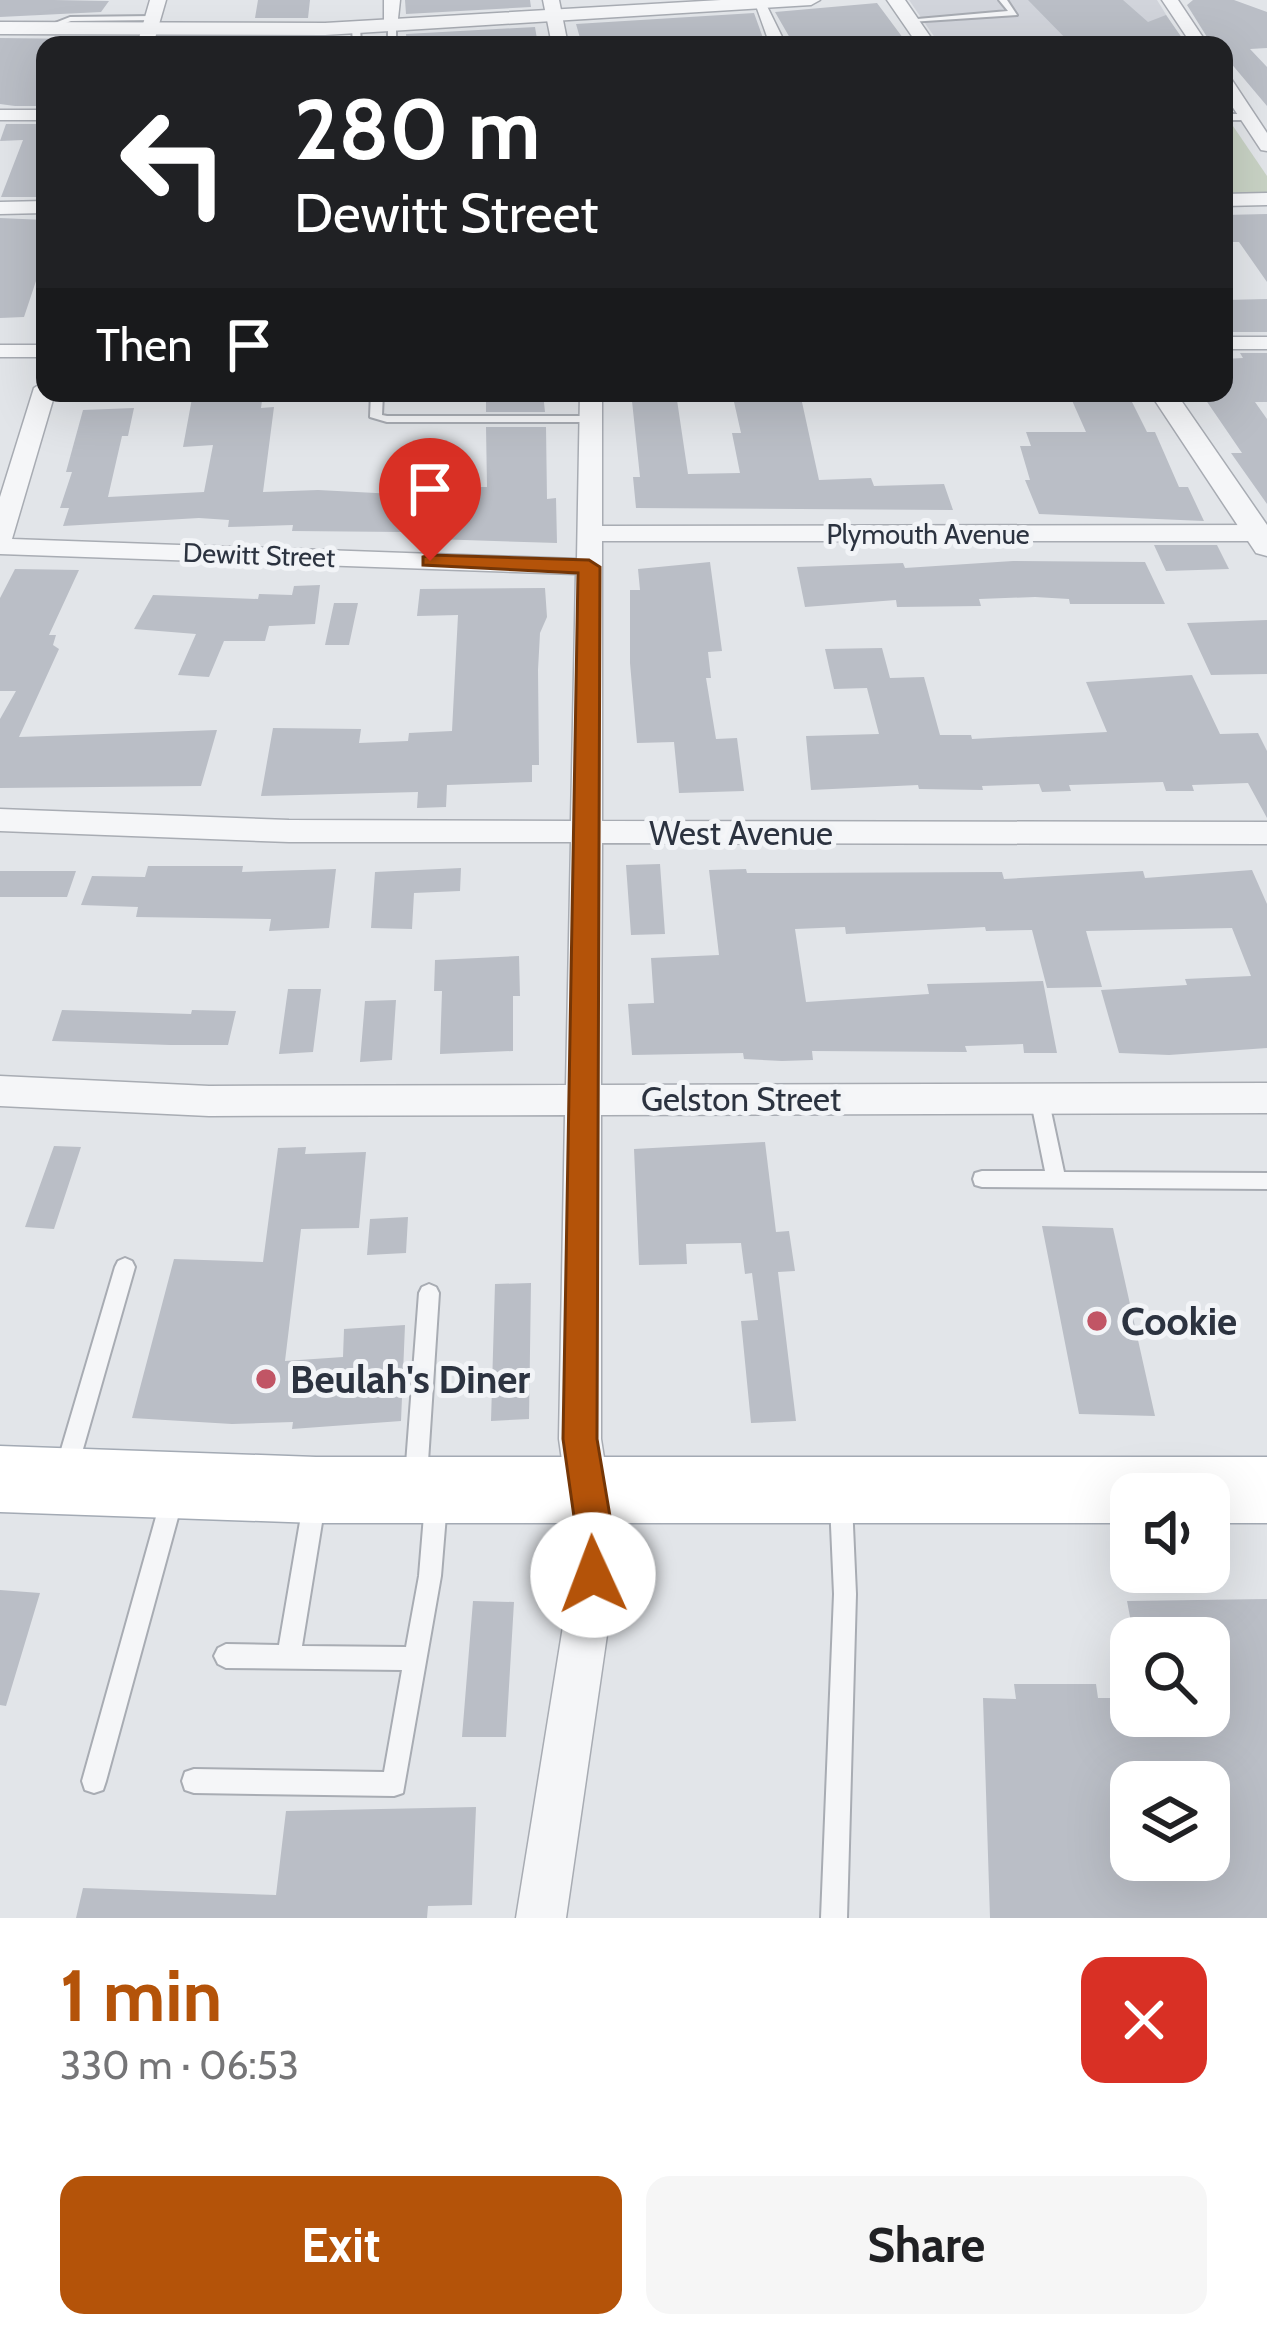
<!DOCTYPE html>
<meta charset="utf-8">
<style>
body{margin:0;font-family:Cabin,sans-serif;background:#f6f6f6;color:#202124;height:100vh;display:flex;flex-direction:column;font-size:45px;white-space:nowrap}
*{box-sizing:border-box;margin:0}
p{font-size:39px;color:#757577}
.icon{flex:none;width:66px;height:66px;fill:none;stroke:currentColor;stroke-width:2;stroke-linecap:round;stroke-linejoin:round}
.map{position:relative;height:1918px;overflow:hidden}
.panel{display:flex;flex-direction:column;background:#fff;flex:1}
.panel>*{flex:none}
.hud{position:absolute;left:36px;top:36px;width:1197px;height:366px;border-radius:24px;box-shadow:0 12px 48px #0002;background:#202124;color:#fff;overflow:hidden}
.buttons{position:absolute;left:1110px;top:1473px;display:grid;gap:24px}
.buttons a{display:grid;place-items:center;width:120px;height:120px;border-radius:24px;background:#fff;box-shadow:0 12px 48px #0002;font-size:60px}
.pin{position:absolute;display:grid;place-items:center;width:102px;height:102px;color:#fff;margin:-123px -51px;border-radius:50% 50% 50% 0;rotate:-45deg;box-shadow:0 0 12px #0007}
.pin .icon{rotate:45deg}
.me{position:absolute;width:132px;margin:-66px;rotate:358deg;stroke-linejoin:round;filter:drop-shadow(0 0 9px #0008)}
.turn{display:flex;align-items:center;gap:42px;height:252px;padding:0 60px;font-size:54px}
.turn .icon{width:156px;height:156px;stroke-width:2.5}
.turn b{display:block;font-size:84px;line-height:102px}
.then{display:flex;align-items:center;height:114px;padding:0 60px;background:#0003;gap:24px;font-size:45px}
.round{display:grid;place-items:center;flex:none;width:126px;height:126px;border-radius:24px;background:#f6f6f6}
.headline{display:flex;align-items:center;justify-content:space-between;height:204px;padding:0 60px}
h1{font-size:72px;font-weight:700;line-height:90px;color:#b45309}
.button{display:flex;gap:24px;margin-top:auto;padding:24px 60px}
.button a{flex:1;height:138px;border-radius:24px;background:#b45309;color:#fff;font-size:48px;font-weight:700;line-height:138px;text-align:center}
.button a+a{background:#f6f6f6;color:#202124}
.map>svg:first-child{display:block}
.built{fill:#d1d4db}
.green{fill:#c8d2c4}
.building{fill:#babec6;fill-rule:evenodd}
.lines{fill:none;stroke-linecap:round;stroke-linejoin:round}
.service-casing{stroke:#a8acb3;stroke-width:4}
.minor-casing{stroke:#a8acb3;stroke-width:3}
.tertiary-casing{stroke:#a8acb3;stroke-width:3}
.primary-casing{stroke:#a3aab4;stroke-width:3}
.service{fill:#f5f6f8;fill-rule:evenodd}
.minor{fill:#f5f6f8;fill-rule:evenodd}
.tertiary{fill:#f5f6f8;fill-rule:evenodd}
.primary{fill:#fff;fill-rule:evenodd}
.route{fill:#b45309;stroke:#753606;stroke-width:3}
.poi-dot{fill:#c15565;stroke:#f2f4f7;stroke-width:4.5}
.labels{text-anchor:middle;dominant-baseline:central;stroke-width:10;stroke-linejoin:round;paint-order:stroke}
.far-street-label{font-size:27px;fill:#2c3340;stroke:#f2f4f7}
.street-label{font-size:33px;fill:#2c3340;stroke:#f2f4f7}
.near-poi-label{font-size:39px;font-weight:bold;fill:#2c3340;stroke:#f2f4f7;text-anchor:start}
</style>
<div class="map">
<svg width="1267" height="1918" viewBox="0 0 1267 1918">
<rect width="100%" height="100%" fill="#e2e5e9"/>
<!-- built -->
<path class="built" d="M909 0H1157L1185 45H940Z"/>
<!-- green -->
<path class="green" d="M1224 126H1233L1267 176V193H1226Z"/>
<!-- building -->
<path class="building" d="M0 0H54L109 1 101 12 0 17Z
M258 0H310L308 18H255Z
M405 0H530L531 7 406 14Z
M1028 0H1123L1148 22 1166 15 1187 45H1072Z
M1193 0H1234L1267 12V48L1250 49 1267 67V106L1224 55V45H1212L1187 5Z
M877 3 906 42 794 45 775 12Z
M754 13 763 38 582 45 576 24Z
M535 27 538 45H407L406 34Z
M0 38 84 39 80 45H45V106H15L0 104Z
M6 124H45L42 197H1L23 140 0 141Z
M1267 214V282L1239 242H1224V215Z
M0 218 45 220V254L24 317 0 318Z
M1267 299V332H1228L1224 300Z
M1240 353H1267V402H1255L1267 419V504L1231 453H1242L1201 393H1224V359L1243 358Z
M193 393H263L261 408 274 407 263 492 318 490 395 494V499H450L451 487H487L486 427H546L547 499 556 498 557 543 433 539V533L402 532 292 531 293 525 228 527 229 520 199 518 63 526 69 508H60L72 472H66L83 410 134 408 128 436H122L108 497 204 492 213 445 183 447Z
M486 393H543L545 412H486Z
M636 393H670V401L677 400 688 474 740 473 732 433H741L732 393H800L819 480 871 478 874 486 944 484 953 510 636 508 633 477H640L632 401H636Z
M1128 394 1147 432H1155L1179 487H1188L1204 521 1039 514 1025 480H1030L1020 446H1031L1026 432H1086L1070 396Z
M1154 545H1217L1229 569 1166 571Z
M1013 561 1145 562 1165 604H1070L1069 599 1035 597 979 599 981 606 897 607 896 600 805 607 797 567 903 563 905 568Z
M710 562 722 651 708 652 711 678H706L716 739 737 738 744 791 679 793 674 742 637 743 630 663V590H640L638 569Z
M15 569 79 570 49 635H56L53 645 59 649 19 737 217 730 201 786 0 788V719L16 691H0V598Z
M320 585 315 624 269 626 265 641H224L209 677 178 675 196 634 134 629 153 595 258 599 259 594 292 595 294 586Z
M545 588 547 617 540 633 538 670 539 765H532V782L447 785 446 807 417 808 418 792 261 796 273 728 361 729 359 743 408 741 409 733 452 731 458 615 417 616 420 589Z
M334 603H358L349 645H325Z
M1267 620V674L1211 675 1187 623Z
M882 648 890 678 924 677 940 735H971L972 739 1107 732 1086 682 1192 675 1220 734 1258 733 1267 751V818L1248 783 1192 785 1194 791H1166L1163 782 1069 785 1071 791 1042 792 1039 784 982 786 983 790 919 789 918 785 811 790 806 736 879 734 867 688 834 689 825 649Z
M660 864 665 934 631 935 626 865Z
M148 866H243L242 872 336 869 329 928 269 931 271 919 136 917 138 907 81 905 92 876 145 877Z
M461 868 460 891 414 893 412 929 371 928 375 872Z
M746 869 747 873H783L1002 872 1004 879 1143 871 1145 878 1252 870 1267 904V1048L1169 1055 1119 1053 1101 990 1187 985 1185 979 1251 976 1232 928 1086 931 1102 987 1047 988 1032 930 986 931 985 927 846 934 845 927 795 929 806 1002 929 994 927 984 1043 981 1057 1053H1024L1023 1044 965 1046 967 1052 812 1051 813 1060 782 1061 744 1059 743 1053 632 1055 628 1004 654 1003 651 958 719 955 709 870Z
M0 871H76L67 897H0Z
M519 956 520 996H513V1051L440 1054 442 991H434L435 960Z
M288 989H321L313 1052 279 1054Z
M396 1000 392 1060 360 1062 365 1001Z
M62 1010 191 1014 192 1010 236 1011 228 1045H170L52 1041Z
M765 1142 776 1232 789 1231 795 1271 778 1272 796 1421 751 1423 741 1321 758 1320 752 1273 745 1274 741 1243 686 1244 687 1264 639 1265 634 1149Z
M54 1146 81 1147 54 1229 25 1227Z
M306 1147 305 1154 366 1152 359 1228 301 1229 285 1361 343 1357 344 1329 405 1325 401 1421 292 1429 293 1422 232 1424 132 1418 174 1259 263 1262 278 1148Z
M408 1217 406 1253 367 1255 370 1219Z
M1042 1226 1113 1228 1155 1416 1079 1414Z
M531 1283 529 1419 491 1421 495 1284Z
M0 1590 40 1593 6 1706 0 1705Z
M1267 1599V1918H990L983 1698 1016 1699 1014 1684H1096L1098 1698H1131V1716H1209V1638H1134L1127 1601ZM1131 1782H1209V1860H1131Z
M473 1601 514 1602 506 1737H462Z
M476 1807 472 1905 428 1906 427 1918H76L83 1888 276 1895 286 1811Z"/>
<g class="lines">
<defs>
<path id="service" d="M999 0H1007L1017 15 910 22 906 20 1008 11Z
M153 16 156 20 71 21 46 30 42 28 70 17Z
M392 23 396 25V45H388V25Z
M356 25 360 27 361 45H353L352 27Z
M1224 114H1248L1252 117 1248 120H1224Z
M371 393H383L382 415 387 416H591L597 419 591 422H387L370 417Z
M1039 1090 1045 1092 1048 1097 1064 1172 1267 1173V1189L982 1187 975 1185 973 1179 975 1173 982 1171H1045L1030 1097 1033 1092Z
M125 1258 132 1261 135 1267 77 1470 74 1477 66 1481 58 1477 55 1470 115 1267 118 1261Z
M429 1284 436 1287 439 1293 427 1477 424 1484 416 1488 408 1484 405 1477 419 1293 422 1287Z
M172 1488 180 1491 183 1499 106 1781 103 1790 94 1793 85 1790 82 1781 161 1499 164 1491Z
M436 1492 444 1495 447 1503 441 1576 403 1793 394 1796 194 1793 185 1790 182 1781 185 1772 194 1769 384 1772 402 1670 226 1668 218 1664 214 1656 218 1648 226 1644 279 1645 303 1504 306 1496 314 1493 322 1496 325 1504 302 1646 406 1647 419 1576 425 1503 428 1495Z
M841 1492 849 1495 852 1503 856 1594 847 1918H821L834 1594 830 1503 833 1495Z"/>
<path id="minor" d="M150 0H166L153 45H137Z
M384 0H400L397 28 384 25Z
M543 0H559L568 45H552Z
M754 0H764L786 45H770Z
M1162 0H1178L1208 45H1192Z
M1224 76 1230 77 1267 133V151L1261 150 1224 94Z
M0 110H45V120H0Z
M1267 193V205L1224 206V194Z
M45 201V213L0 214V202Z
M1224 337H1267V349H1224Z
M0 345H45V357H0Z
M45 381V393H55L12 539 577 559 580 393H602V526L1267 525V541H602V821L1267 822V844L602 843 601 1085 1267 1083V1113L601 1115V1439L619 1552 566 1918H516L575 1552 559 1439 565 1115 209 1116 0 1106V1076L209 1086 566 1085 571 842H289L0 831V809L289 820 571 821 576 574 0 554V497L34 388Z"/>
<path id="tertiary" d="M721 0H820L811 5 325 35 0 34V22L325 23Z
M887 0H905L936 45H918Z
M1150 393H1176L1267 525V556L1256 553Z"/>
<path id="primary" d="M0 1446 316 1457H1267V1523H1209V1494H1131V1523H316L0 1512Z"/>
</defs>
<!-- service casing -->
<use href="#service" class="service-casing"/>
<!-- minor casing -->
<use href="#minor" class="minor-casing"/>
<!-- tertiary casing -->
<use href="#tertiary" class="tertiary-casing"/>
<!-- primary casing -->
<use href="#primary" class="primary-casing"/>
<!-- service -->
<use href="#service" class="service"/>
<!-- minor -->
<use href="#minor" class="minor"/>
<!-- tertiary -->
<use href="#tertiary" class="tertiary"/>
<!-- primary -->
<use href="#primary" class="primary"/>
</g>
<!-- route -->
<path class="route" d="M430 555 589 560 600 567 597 1439 616 1552 606 1588 593 1593 580 1588 575 1575 579 1552 563 1439 578 573 423 565V557Z"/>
<!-- markers -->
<g class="poi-dot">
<circle cx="1097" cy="1321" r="12"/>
<circle cx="266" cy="1379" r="12"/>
</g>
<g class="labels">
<!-- far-street labels -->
<g class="far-street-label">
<text x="928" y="534">Plymouth Avenue</text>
<text transform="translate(259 555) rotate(2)">Dewitt Street</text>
</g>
<!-- street labels -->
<g class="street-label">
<text x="741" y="833">West Avenue</text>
<text x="741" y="1099">Gelston Street</text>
</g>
<!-- near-poi labels -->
<g class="near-poi-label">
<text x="1121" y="1321">Cookie</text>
<text x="290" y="1379">Beulah's Diner</text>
</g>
</g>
</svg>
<div class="buttons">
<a><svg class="icon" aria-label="sound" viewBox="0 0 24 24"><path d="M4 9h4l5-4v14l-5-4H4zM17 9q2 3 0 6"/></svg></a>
<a><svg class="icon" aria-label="search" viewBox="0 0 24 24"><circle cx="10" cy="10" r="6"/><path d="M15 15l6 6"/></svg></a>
<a><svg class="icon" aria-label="layers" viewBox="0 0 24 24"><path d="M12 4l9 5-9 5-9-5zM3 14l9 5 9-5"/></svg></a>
</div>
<div class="pin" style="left:430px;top:561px;background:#d93025"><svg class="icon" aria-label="arrive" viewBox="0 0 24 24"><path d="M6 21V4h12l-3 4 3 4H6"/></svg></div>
<svg class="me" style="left:593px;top:1575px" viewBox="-20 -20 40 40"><circle r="19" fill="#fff"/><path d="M0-13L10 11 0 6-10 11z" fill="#b45309"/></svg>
<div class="hud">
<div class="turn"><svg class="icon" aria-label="left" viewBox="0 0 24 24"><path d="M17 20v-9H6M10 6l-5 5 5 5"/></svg><div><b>280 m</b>Dewitt Street</div></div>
<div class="then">Then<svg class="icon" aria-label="arrive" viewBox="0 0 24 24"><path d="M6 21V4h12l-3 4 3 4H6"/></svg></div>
</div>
</div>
<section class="panel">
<div class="headline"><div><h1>1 min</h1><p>330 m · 06:53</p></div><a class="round" style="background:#d93025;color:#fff"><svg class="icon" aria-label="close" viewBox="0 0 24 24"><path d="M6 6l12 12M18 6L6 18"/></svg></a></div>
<div class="button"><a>Exit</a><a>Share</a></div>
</section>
